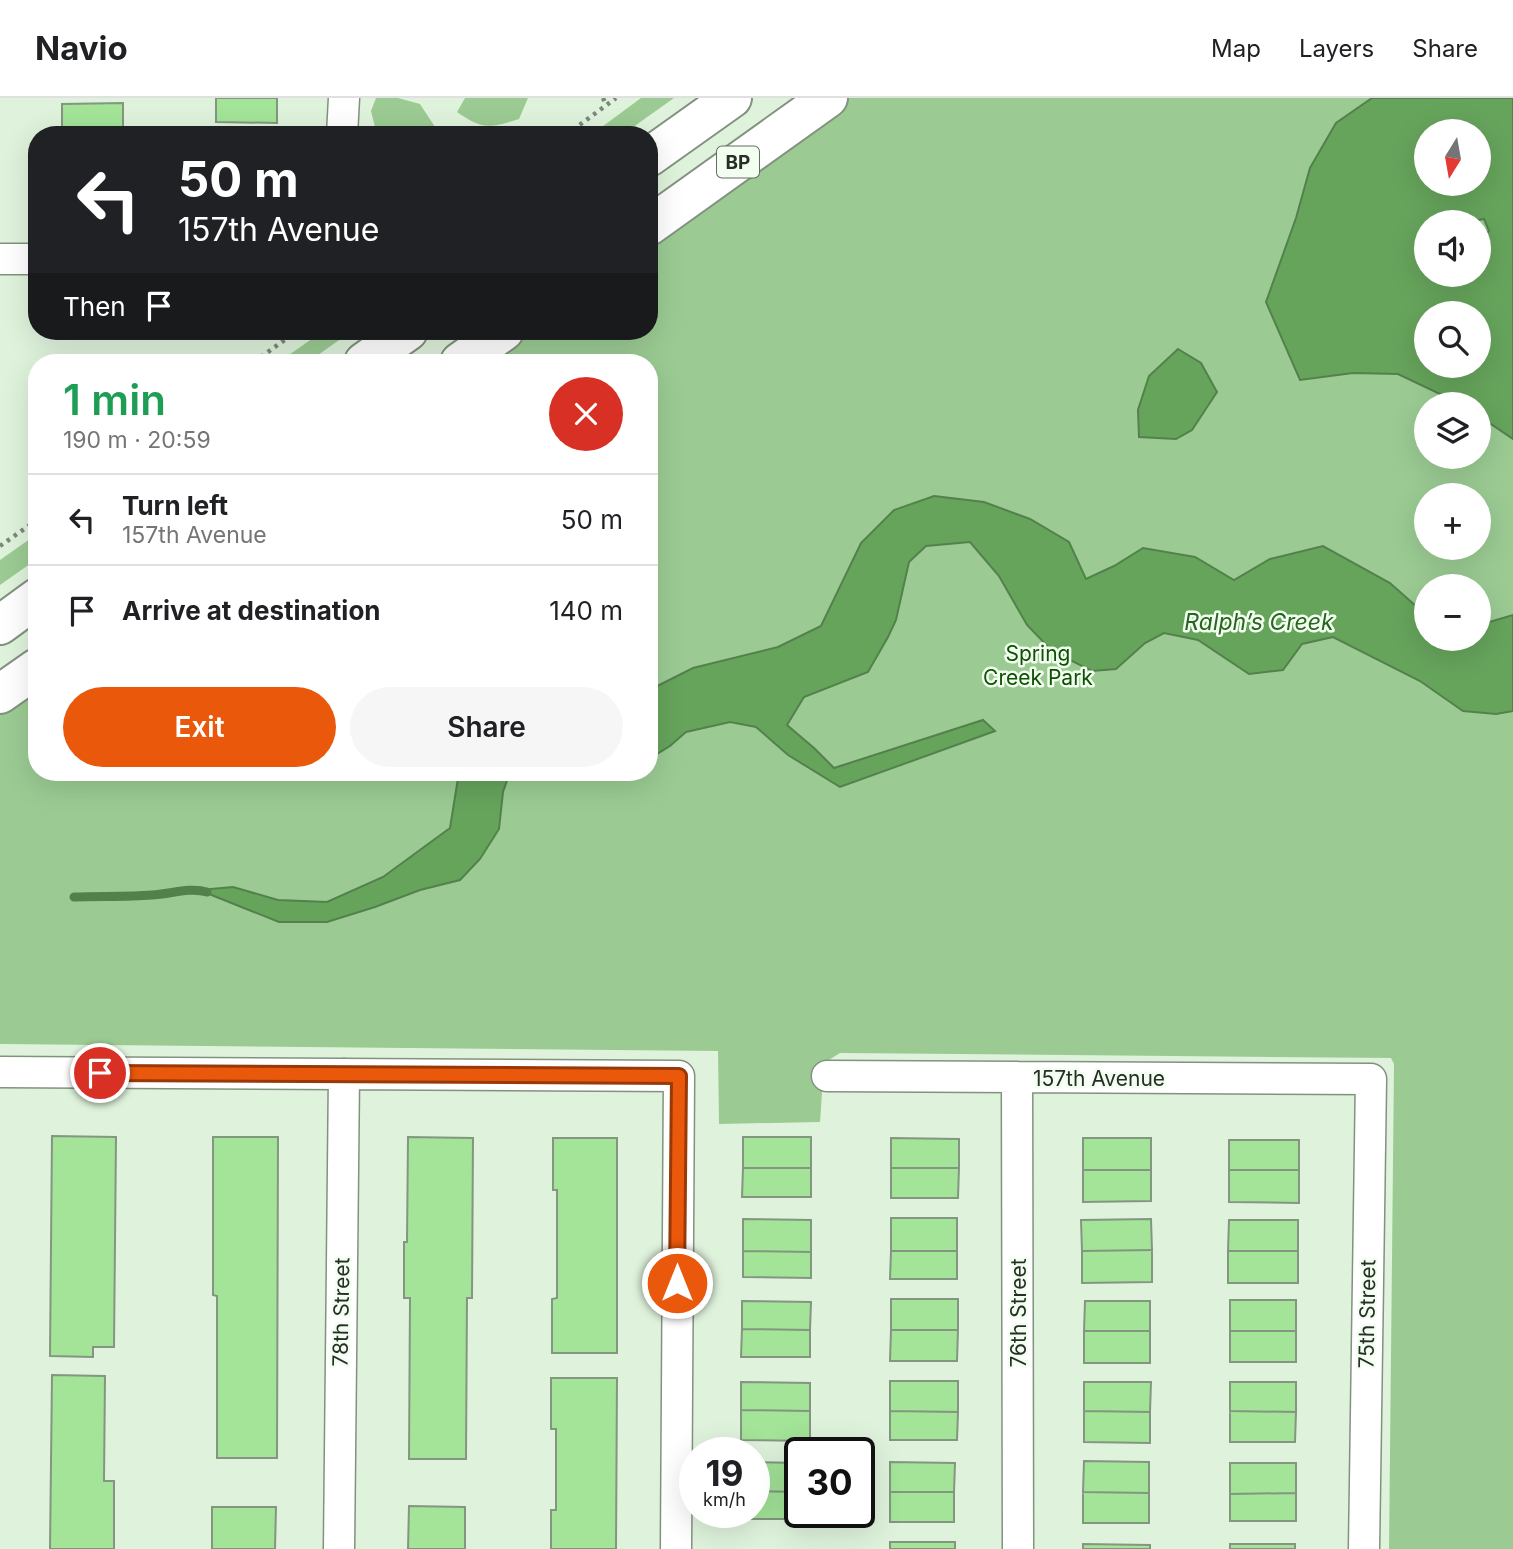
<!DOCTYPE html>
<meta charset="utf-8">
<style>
body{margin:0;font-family:Inter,sans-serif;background:#f6f6f6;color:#202124;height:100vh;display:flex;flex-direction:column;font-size:26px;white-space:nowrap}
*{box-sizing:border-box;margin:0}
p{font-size:23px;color:#757577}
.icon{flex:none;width:38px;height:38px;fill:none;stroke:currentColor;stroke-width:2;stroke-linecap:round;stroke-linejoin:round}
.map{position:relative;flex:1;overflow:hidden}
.side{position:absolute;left:28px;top:256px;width:630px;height:427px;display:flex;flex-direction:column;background:#fff;border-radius:28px;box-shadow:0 7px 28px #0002}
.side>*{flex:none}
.top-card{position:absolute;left:28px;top:28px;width:630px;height:214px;border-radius:28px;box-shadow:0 7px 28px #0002;background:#202124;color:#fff;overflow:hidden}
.needle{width:46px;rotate:191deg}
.buttons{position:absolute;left:1414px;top:21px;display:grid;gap:14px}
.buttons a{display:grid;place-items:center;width:77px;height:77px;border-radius:50%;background:#fff;box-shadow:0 7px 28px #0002;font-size:35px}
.speed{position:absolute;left:679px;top:1339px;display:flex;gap:14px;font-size:35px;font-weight:700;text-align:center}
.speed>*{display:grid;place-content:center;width:91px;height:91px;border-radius:50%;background:#fff;box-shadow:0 7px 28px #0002;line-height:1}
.speed small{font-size:18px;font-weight:400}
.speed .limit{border:4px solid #111;border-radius:10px;background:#fff;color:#111}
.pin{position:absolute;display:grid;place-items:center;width:60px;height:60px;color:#fff;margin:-30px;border:4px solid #fff;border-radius:50%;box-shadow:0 2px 7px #0007}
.me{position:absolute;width:77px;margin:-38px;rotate:0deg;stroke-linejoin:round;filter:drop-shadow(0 0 5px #0008)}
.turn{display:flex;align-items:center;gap:24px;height:147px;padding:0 35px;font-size:32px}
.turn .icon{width:91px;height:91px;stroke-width:2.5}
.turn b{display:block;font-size:49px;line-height:60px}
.then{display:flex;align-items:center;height:66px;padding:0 35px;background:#0003;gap:14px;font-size:26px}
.round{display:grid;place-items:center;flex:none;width:74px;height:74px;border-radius:37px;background:#f6f6f6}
.overview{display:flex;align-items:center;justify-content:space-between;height:119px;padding:0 35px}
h1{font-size:42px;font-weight:600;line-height:52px;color:#1e9e55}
.primary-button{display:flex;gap:14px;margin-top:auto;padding:14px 35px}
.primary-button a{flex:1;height:80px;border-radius:42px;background:#ea580c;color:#fff;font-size:28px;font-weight:600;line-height:80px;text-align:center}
.primary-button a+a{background:#f6f6f6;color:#202124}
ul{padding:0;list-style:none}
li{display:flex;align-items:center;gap:21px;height:91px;padding:0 35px;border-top:2px solid #e0e0e0}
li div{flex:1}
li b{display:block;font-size:26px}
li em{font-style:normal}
header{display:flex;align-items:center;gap:42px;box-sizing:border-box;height:98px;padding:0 35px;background:#fff;border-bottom:2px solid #e0e0e0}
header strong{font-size:33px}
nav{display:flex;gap:38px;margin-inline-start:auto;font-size:24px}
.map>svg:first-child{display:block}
.green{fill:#9bcb93;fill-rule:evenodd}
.water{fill:#66a45c;stroke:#53814c;stroke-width:2;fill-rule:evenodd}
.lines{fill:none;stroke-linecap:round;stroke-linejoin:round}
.stream{stroke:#53814c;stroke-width:9}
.building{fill:#a3e498;stroke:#849681;stroke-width:2}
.minor-casing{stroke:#81937e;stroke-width:33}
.highway-casing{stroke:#81937e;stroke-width:42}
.path{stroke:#7c897a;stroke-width:4.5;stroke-dasharray:3.5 5;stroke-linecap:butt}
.minor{stroke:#fff;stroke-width:30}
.highway{stroke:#fff;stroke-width:38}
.route-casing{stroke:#983908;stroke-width:18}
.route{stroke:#ea580c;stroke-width:12}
.labels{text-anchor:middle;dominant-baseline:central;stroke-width:5;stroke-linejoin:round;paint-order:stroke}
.shield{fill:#f2fef0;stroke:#646c63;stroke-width:2}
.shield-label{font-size:19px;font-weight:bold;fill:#272e26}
.park-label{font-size:21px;fill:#0f5003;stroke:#f2fef0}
.street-label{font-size:21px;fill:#272e26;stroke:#f2fef0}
.water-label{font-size:23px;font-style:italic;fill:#28651e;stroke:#f2fef0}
</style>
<header>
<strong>Navio</strong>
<nav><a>Map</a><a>Layers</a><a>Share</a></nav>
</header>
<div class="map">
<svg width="1513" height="1451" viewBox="0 0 1513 1451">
<rect width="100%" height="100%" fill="#dff3dc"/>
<!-- green -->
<path class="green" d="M376 0H398L420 6 437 32 438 37H377L371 13Z
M465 0H528L519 21C489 30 483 32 457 14Z
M641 0H674L622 37H591Z
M828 0H1513V1451H1389L1394 966 1391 960 840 955 824 965 820 1024 719 1026 718 953 0 946V596L37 570V674H649V264H460L504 233H649V128ZM1426 33H1479V86H1426ZM1426 124H1479V177H1426ZM1426 215H1479V268H1426ZM1426 306H1479V359H1426ZM1426 397H1479V450H1426ZM1426 488H1479V541H1426Z
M323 233H352L308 264H279Z
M37 436V461L0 487V462Z"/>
<!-- water -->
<path class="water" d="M1372 0H1513V341L1479 318V306H1461L1398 276 1353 275 1300 282 1266 204 1296 120 1310 70 1336 25ZM1426 33H1479V86H1426ZM1484 121 1489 133 1479 143V177H1426V124H1469ZM1426 215H1479V268H1426Z
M1178 251 1201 265 1217 294 1192 332 1176 341 1139 339 1138 312 1149 278Z
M934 398 984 404 1030 421 1069 444 1086 481 1114 468 1143 450 1195 459 1234 482 1270 461 1323 448 1390 485 1426 517V541H1479V527L1513 517V613L1496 616 1463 613 1420 583 1333 539 1302 546 1283 572 1249 576 1198 542 1164 535 1145 545 1116 571 1092 573 1052 553 1027 527 999 478 970 444 926 448 909 464 896 522 888 539 868 574 804 599 787 627 814 650 834 670 983 622 995 633 840 689 788 657 756 629 730 624 686 634 670 648 649 661V592L693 570 778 549 821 528 861 445 894 412Z
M459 674H510L503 694 499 731 480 761 460 782 420 792 375 809 327 824H279L199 792 233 789 278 802 327 804 383 779 450 730Z"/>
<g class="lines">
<!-- stream -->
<path class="stream" d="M74 799C100 798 126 799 152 797 170 796 190 789 207 794"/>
</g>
<!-- building -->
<path class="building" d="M216 0H277V25L216 24Z
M123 5V37H62V6Z
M187 35H246V37H187Z
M52 1038 116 1039 114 1249H93V1259L50 1258Z
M213 1039H278L277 1360H217V1198L213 1197Z
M408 1039 473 1040 472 1200H467L466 1361H409L410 1200H404V1144H407Z
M743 1039H811V1070H743Z
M553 1040H617V1255H552V1201L557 1200V1092H553Z
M891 1040 959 1041V1070H891Z
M1083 1040H1151V1072H1083Z
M1229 1042H1299V1072H1229Z
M743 1070H811V1099H742Z
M891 1070H959L958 1100H891Z
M1083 1072H1151V1103L1083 1104Z
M1229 1072H1299V1105L1229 1104Z
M891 1120H957V1153H891Z
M743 1121 811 1122V1154L743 1153Z
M1151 1121 1152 1152 1082 1153 1081 1122Z
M1229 1122H1298V1153H1228Z
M1152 1152V1184L1082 1185V1153Z
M743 1153 811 1154V1180L743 1179Z
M891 1153H957V1181H890Z
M1228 1153H1298V1185H1228Z
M891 1201H958V1232H891Z
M1230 1202H1296V1233H1230Z
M742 1203 811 1204 810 1232 742 1231Z
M1085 1203H1150V1233H1084Z
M742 1231 810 1232V1259H741Z
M891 1232H958L957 1263H890Z
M1084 1233H1150V1265H1084Z
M1230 1233H1296V1264H1230Z
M52 1277 105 1278 104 1383H114V1451H50Z
M551 1280H617L616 1451H551V1412H556V1331H551Z
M890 1283H958V1314L890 1313Z
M741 1284 810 1285V1313L741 1312Z
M1084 1284H1151L1150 1314 1084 1313Z
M1230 1284H1296V1314L1230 1313Z
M741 1312 810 1313V1343L741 1342Z
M890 1313 958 1314 957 1342H890Z
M1084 1313 1150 1314V1345L1084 1344Z
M1230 1313 1296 1314 1295 1344H1230Z
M1084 1363 1149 1364V1395L1083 1394Z
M754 1364 800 1365V1394L754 1393Z
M890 1364 955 1365 954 1394H890Z
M1230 1365H1296V1395L1230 1396Z
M754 1393 800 1394V1414H810V1421H741V1414H754Z
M890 1394H954V1424H890Z
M1083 1394 1149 1395V1425H1083Z
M1296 1395V1423H1230V1396Z
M409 1408 465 1409V1451H408Z
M212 1409H276L275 1451H212Z
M890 1444H955V1451H890Z
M1083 1446 1150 1447V1451H1083Z
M1230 1446H1295V1451H1230Z"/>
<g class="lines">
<defs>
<path id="minor" d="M342 37 344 0
M0 161H37
M0 974 679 978 676 1451
M827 978 1371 981 1364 1451
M1017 979 1018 1451
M339 1451 344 976"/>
<path id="highway" d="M649 59 732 0
M649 128 828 0
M364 264 408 233
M460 264 504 233
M0 527 37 500
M0 596 37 570"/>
</defs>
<!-- minor casing -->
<use href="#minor" class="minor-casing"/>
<!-- highway casing -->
<use href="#highway" class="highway-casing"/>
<!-- path -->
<path class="path" d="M603 0 606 7
M566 37 616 0
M254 264 297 233
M0 448 37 422"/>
<!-- minor -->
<use href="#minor" class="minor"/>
<!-- highway -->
<use href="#highway" class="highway"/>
</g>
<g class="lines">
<defs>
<path id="route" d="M100 975 679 978 677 1185"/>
</defs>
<!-- route casing -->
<use href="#route" class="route-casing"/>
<!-- route -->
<use href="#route" class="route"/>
</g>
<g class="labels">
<!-- shield labels -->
<rect class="shield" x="717" y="48.5" width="42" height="31" rx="5"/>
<g class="shield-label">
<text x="738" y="64">BP</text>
</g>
<!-- park labels -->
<g class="park-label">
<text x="1038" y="555">Spring<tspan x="1038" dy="24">Creek Park</tspan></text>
</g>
<!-- street labels -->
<g class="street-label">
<text x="1099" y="980">157th Avenue</text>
<text transform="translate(341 1214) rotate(-89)">78th Street</text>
<text transform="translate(1018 1215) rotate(-90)">76th Street</text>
<text transform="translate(1367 1216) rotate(-89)">75th Street</text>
</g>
<!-- water labels -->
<g class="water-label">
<text x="1259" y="524">Ralph’s Creek</text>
</g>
</g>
</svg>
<div class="buttons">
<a><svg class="needle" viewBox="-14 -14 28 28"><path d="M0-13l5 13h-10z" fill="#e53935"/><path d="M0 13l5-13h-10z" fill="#757577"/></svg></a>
<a><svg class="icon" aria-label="sound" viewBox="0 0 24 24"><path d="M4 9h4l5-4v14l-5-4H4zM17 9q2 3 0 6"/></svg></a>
<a><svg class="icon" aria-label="search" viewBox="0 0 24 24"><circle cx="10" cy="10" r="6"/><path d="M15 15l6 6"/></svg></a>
<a><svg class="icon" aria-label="layers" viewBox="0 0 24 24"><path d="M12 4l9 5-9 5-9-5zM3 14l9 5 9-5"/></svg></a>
<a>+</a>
<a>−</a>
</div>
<div class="speed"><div>19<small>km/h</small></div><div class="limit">30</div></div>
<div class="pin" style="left:100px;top:975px;background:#d93025"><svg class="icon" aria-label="arrive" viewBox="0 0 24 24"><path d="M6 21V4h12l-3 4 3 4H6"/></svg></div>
<svg class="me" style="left:677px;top:1185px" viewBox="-20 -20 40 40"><circle r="17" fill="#ea580c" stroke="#fff" stroke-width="3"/><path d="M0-11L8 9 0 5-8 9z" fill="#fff"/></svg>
<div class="top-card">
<div class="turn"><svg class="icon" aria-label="left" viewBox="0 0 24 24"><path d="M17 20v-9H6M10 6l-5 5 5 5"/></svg><div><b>50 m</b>157th Avenue</div></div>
<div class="then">Then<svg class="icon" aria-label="arrive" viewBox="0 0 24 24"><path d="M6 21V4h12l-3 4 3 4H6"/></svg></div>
</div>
<section class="side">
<div class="overview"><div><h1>1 min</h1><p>190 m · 20:59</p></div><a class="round" style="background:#d93025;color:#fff"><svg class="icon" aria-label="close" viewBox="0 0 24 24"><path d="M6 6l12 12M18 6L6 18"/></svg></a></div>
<ul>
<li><svg class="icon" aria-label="left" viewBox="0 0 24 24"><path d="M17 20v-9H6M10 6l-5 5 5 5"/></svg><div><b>Turn left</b><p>157th Avenue</p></div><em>50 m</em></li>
<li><svg class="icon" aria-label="arrive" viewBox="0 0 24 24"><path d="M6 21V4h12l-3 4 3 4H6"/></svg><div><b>Arrive at destination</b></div><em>140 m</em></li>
</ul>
<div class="primary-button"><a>Exit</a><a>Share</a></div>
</section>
</div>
